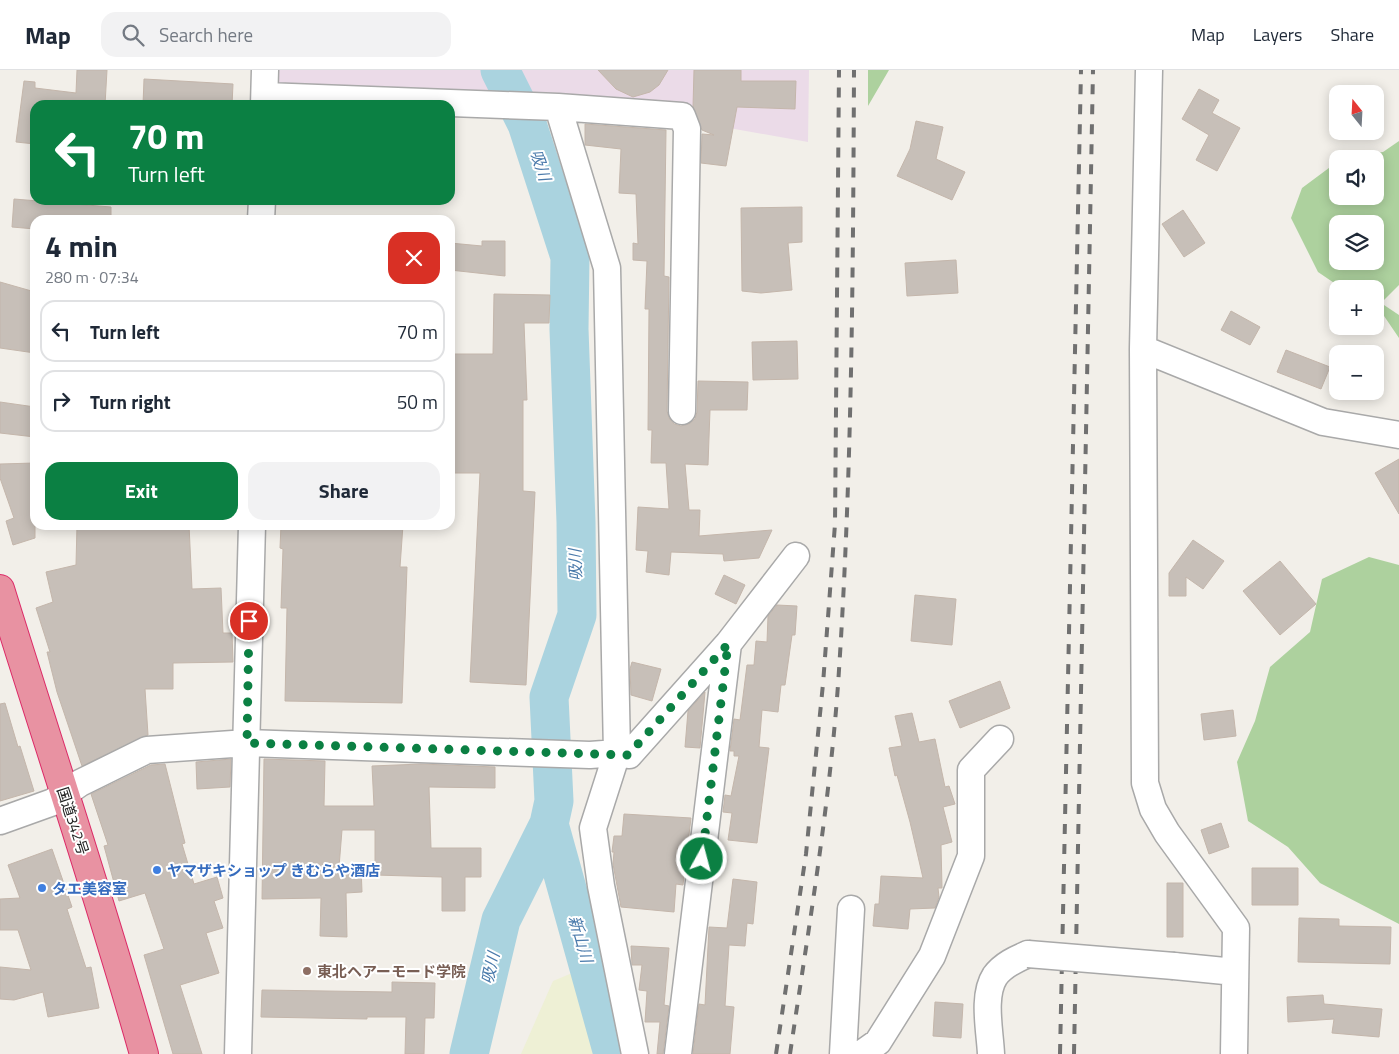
<!DOCTYPE html>
<meta charset="utf-8">
<style>
body{margin:0;font-family:"Titillium Web","Noto Sans JP",sans-serif;background:#f2f2f3;color:#1f2937;height:100vh;display:flex;flex-direction:column;font-size:19px;white-space:nowrap}
*{box-sizing:border-box;margin:0}
p{font-size:16px;color:#747a83}
.icon{flex:none;width:28px;height:28px;fill:none;stroke:currentColor;stroke-width:2;stroke-linecap:round;stroke-linejoin:round}
.map{position:relative;flex:1;overflow:hidden}
.side{position:absolute;left:30px;top:145px;width:425px;height:315px;display:flex;flex-direction:column;background:#fff;border-radius:15px;box-shadow:0 2px 12px #0003}
.side>*{flex:none}
.top-card{position:absolute;left:30px;top:30px;width:425px;height:105px;border-radius:15px;box-shadow:0 2px 12px #0003;background:#0b8043;color:#fff;overflow:hidden}
.needle{width:32px;rotate:342deg}
.controls{position:absolute;left:1329px;top:15px;display:grid;gap:10px}
.controls a{display:grid;place-items:center;width:55px;height:55px;border-radius:10px;background:#fff;box-shadow:0 2px 12px #0003;font-size:25px}
.pin{position:absolute;display:grid;place-items:center;width:42px;height:42px;color:#fff;margin:-21px;border:2px solid #fff;border-radius:50%;box-shadow:0 1px 5px #0007}
.me{position:absolute;width:55px;margin:-28px;rotate:7deg;stroke-linejoin:round;filter:drop-shadow(0 0 4px #0008)}
.turn{display:flex;align-items:center;gap:18px;height:105px;padding:0 15px;font-size:22px}
.turn .icon{width:65px;height:65px;stroke-width:2.5}
.turn b{display:block;font-size:35px;line-height:42px}
.round{display:grid;place-items:center;flex:none;width:52px;height:52px;border-radius:15px;background:#f2f2f3}
.headline{display:flex;align-items:center;justify-content:space-between;height:85px;padding:0 15px}
h1{font-size:30px;font-weight:700;line-height:38px}
.button{display:flex;gap:10px;margin-top:auto;padding:10px 15px}
.button a{flex:1;height:58px;border-radius:15px;background:#0b8043;color:#fff;font-size:20px;font-weight:700;line-height:58px;text-align:center}
.button a+a{background:#f2f2f3;color:#1f2937}
ul{padding:0;list-style:none}
li{display:flex;align-items:center;gap:15px;height:62px;margin:0 10px 8px;padding:0 5px;border:2px solid #e0e1e3;border-radius:15px}
li div{flex:1}
li b{display:block;font-size:19px}
li em{font-style:normal}
header{display:flex;align-items:center;gap:30px;box-sizing:border-box;height:70px;padding:0 25px;background:#fff;border-bottom:1px solid #e0e1e3}
header strong{font-size:24px}
nav{display:flex;gap:28px;margin-inline-start:auto;font-size:18px}
.search{width:350px;height:45px;background:#f2f2f3;display:flex;align-items:center;gap:12px;box-sizing:border-box;padding:0 18px;border-radius:15px;color:#747a83;font-size:19px}
.map>svg:first-child{display:block}
.industrial{fill:#ebdbe8}
.farmland{fill:#eef0d5}
.forest{fill:#add19e;fill-rule:evenodd}
.lines{fill:none;stroke-linecap:round;stroke-linejoin:round}
.river{stroke:#aad3df;stroke-width:39}
.building{fill:#c7bfb8;stroke:#c4b6ab}
.minor-casing{stroke:#a9a9a9;stroke-width:29}
.highway-casing{stroke:#dc2a67;stroke-width:30}
.minor{stroke:#fff;stroke-width:26}
.highway{stroke:#e892a2;stroke-width:28}
.rail{stroke:#707070;stroke-width:4;stroke-dasharray:10 10;stroke-linecap:butt}
.minor-bridge-casing{stroke:#a9a9a9;stroke-width:29;stroke-linecap:butt}
.minor-bridge{stroke:#fff;stroke-width:26}
.route{stroke:#0b8043;stroke-width:9;stroke-dasharray:0 16.2}
.shop-dot{fill:#3f7fe0;stroke:#fff;stroke-width:2}
.education-dot{fill:#8d6e63;stroke:#fff;stroke-width:2}
.labels{text-anchor:middle;dominant-baseline:central;stroke-width:4;stroke-linejoin:round;paint-order:stroke}
.street-label{font-size:15px;fill:#222;stroke:#fff}
.shop-label{font-size:15px;font-weight:bold;fill:#366cbe;stroke:#fff;text-anchor:start}
.education-label{font-size:15px;font-weight:bold;fill:#785e54;stroke:#fff;text-anchor:start}
.water-label{font-size:16px;font-style:italic;fill:#4a7aab;stroke:#fff}
</style>
<header>
<strong>Map</strong>
<div class="search"><svg class="icon" aria-label="search" viewBox="0 0 24 24"><circle cx="10" cy="10" r="6"/><path d="M15 15l6 6"/></svg>Search here</div>
<nav><a>Map</a><a>Layers</a><a>Share</a></nav>
</header>
<div class="map">
<svg width="1399" height="984" viewBox="0 0 1399 984">
<rect width="100%" height="100%" fill="#f2efe9"/>
<!-- industrial -->
<path class="industrial" d="M276 0H809L808 72 567 29 275 14Z"/>
<!-- farmland -->
<path class="farmland" d="M577 901 594 984H521L553 911Z"/>
<!-- forest -->
<path class="forest" d="M868 0H889L868 36Z
M1399 71V215L1381 233 1399 245V268L1382 243 1375 238V219H1343L1318 202 1291 148 1302 118 1337 92 1338 126H1375V89H1345L1356 85 1383 82ZM1338 154H1375V191H1338Z
M1369 487 1399 495V854L1320 813 1288 777 1248 751 1237 692 1255 651 1270 597 1310 562 1322 509Z"/>
<g class="lines">
<!-- river -->
<path class="river" d="M549 754 613 984
M469 984 501 850 549 754 554 731 549 627 577 545 576 452 569 259 570 187 527 54 500 0"/>
</g>
<!-- building -->
<path class="building" d="M77 0H107L105 35H35V74L16 72 24 11 35 12V18L76 23Z
M598 0H668L659 15 650 22 633 27 616 19Z
M694 0H741V11H796L795 39 737 37 726 96 701 93 702 64 714 65 702 60 693 37Z
M144 9 233 14 232 35H143Z
M1199 19 1219 30 1212 43 1240 58 1217 101 1196 90 1209 65 1182 49Z
M916 51 943 57 936 89 965 102 952 130 897 106 910 79Z
M585 54 666 60 664 206 669 207 667 341 669 348 674 354 681 356 689 354 695 349 697 342 698 311 748 312 747 340H710L708 395 685 394 689 440H700L699 466 772 460 759 488 724 491 723 484 671 482 669 505 646 502 648 481 636 480 638 437 669 439 666 393H651L652 360H648L649 239H645L647 191 633 190V173L638 174 636 124 619 123 621 79 585 75Z
M14 129 111 137V150H35V159L12 157Z
M802 137V172L788 173 792 220 761 223 742 221 741 138Z
M1183 140 1205 173 1184 187 1162 154Z
M482 171H505V206L450 200V173L482 176Z
M956 190 958 223 907 226 905 193Z
M0 212 35 222V283L0 278Z
M494 224 550 225 549 253H524L527 330H523V421L535 422 526 615 470 612 480 403H450V284H493Z
M1231 241 1260 257 1250 275 1221 260Z
M797 271 798 309 753 310 752 272Z
M1286 280 1330 297 1321 319 1277 302Z
M0 332 35 337V367L0 363Z
M1399 389V444L1375 403Z
M35 393V468L13 475 6 451 14 448 0 408V394Z
M77 455H189L192 519 221 518 223 563H232L233 592 173 593V619H145L148 665 82 696 57 622 47 582H50L36 538 53 532 46 502 76 495Z
M281 455H403L400 497H407L402 633 285 631 287 538H281L283 479 280 478Z
M1193 470 1224 491 1203 519 1186 507V526H1169V503Z
M1280 491 1316 534 1280 565 1243 521Z
M724 505 745 515 736 534 715 524Z
M915 525 956 529 952 575 911 571Z
M777 535 797 536 795 565H792L785 615H781L778 642 762 640 759 677 769 678 757 773 728 770 732 743 723 742 725 725 731 726 739 686H734V681H730L734 649 740 650 747 595H754L756 571 767 572 768 546Z
M632 592 661 599 652 631 631 625 630 599Z
M1000 611 1010 638 960 658 949 631Z
M705 622 700 678 685 677 688 641Z
M5 633 18 677 20 676 34 721 0 731V634Z
M1233 640 1236 666 1204 670 1201 644Z
M912 643 919 672 935 669 945 717 949 716 955 734 943 737 952 772 941 775 942 818H938L939 827 935 838 910 839 908 859 873 856 875 834H879L881 806 923 808 910 752 897 705 895 706 889 678 902 676 895 646Z
M231 689 230 717 197 719 196 692Z
M264 689 325 691 324 736H374L372 696 421 694 495 697V718L429 717 431 778H481V807H465V841H442V807L375 805V760H342L339 797H361L362 822 346 823 347 867 320 866 321 828 262 829Z
M165 694 185 773 182 774 194 814 217 807 223 828 214 831 223 858 206 863 219 903 180 915 202 984H173L144 885 164 879 145 823 119 831 104 776 108 775 91 724 151 695Z
M624 744 691 748 683 815 676 814 674 842 621 837 613 794 614 782H612L614 766H622Z
M1221 753 1229 777 1209 784 1201 760Z
M52 779 72 837 67 839 86 898 91 897 99 938 48 947 43 922 14 930 0 929V897L31 900 18 860H0V829L20 828 8 795Z
M1252 798H1298V835H1252Z
M733 809 757 812 753 854 747 853 745 876 729 875 725 936 734 937 730 984H693L699 934 705 935 709 857 727 858Z
M1167 813H1183V867H1167Z
M1299 848 1339 849V856L1391 857 1390 894 1298 892Z
M631 876 669 878 664 935 669 936 663 984H657L660 952H645L647 921 639 920 642 895H632Z
M392 912 435 913 434 948H425L424 984H405L406 947H367V949L261 947 262 920 392 922Z
M1323 925 1324 934 1382 939 1379 967 1332 963 1334 949 1288 952 1287 927Z
M935 932 963 934 961 968 933 966Z"/>
<g class="lines">
<defs>
<path id="minor" d="M1149 0 1143 279 1145 713 1153 739 1167 763 1236 858 1234 984
M265 26 558 37 607 198 617 683 629 685 728 574 796 486
M264 35 265 0
M558 37 682 46 687 59 682 341
M261 150 262 130
M1143 279 1323 352 1399 365
M0 751 53 732 80 713 147 680 247 673 590 685 617 683 593 758 601 816 635 984
M1174 896 1235 902
M238 984 252 455
M678 984 728 574
M843 984 851 839
M861 984 878 972 932 886 971 786V700L1000 669
M991 984C990 961 982 926 995 906 1003 895 1016 889 1028 884"/>
<path id="highway" d="M0 519C48 674 100 828 144 984"/>
</defs>
<!-- minor casing -->
<use href="#minor" class="minor-casing"/>
<!-- highway casing -->
<use href="#highway" class="highway-casing"/>
<!-- minor -->
<use href="#minor" class="minor"/>
<!-- highway -->
<use href="#highway" class="highway"/>
<!-- rail -->
<path class="rail" d="M776 984 806 784 823 614 835 454 839 0
M790 984C808 862 829 739 838 615 852 410 853 205 854 0
M1060 984 1081 0
M1074 984 1093 0"/>
<defs>
<path id="minor-bridge" d="M1028 884 1174 896"/>
</defs>
<!-- minor-bridge casing -->
<use href="#minor-bridge" class="minor-bridge-casing"/>
<!-- minor-bridge -->
<use href="#minor-bridge" class="minor-bridge"/>
</g>
<g class="lines">
<!-- route -->
<path class="route" d="M249 551 247 673 628 685 728 574 702 789"/>
</g>
<!-- markers -->
<g class="shop-dot">
<circle cx="157" cy="800" r="5"/>
<circle cx="42" cy="818" r="5"/>
</g>
<circle class="education-dot" cx="307" cy="901" r="5"/>
<g class="labels">
<!-- street labels -->
<g class="street-label">
<text transform="translate(73 751) rotate(72)">国道342号</text>
</g>
<!-- shop labels -->
<g class="shop-label">
<text x="167" y="800">ヤマザキショップ きむらや酒店</text>
<text x="52" y="818">タエ美容室</text>
</g>
<!-- education labels -->
<g class="education-label">
<text x="317" y="901">東北ヘアーモード学院</text>
</g>
<!-- water labels -->
<g class="water-label">
<text transform="translate(541 95) rotate(72)">吸川</text>
<text transform="translate(575 495) rotate(-92)">吸川</text>
<text transform="translate(581 869) rotate(74)">新山川</text>
<text transform="translate(490 898) rotate(-77)">吸川</text>
</g>
</g>
</svg>
<div class="controls">
<a><svg class="needle" viewBox="-14 -14 28 28"><path d="M0-13l5 13h-10z" fill="#e53935"/><path d="M0 13l5-13h-10z" fill="#747a83"/></svg></a>
<a><svg class="icon" aria-label="sound" viewBox="0 0 24 24"><path d="M4 9h4l5-4v14l-5-4H4zM17 9q2 3 0 6"/></svg></a>
<a><svg class="icon" aria-label="layers" viewBox="0 0 24 24"><path d="M12 4l9 5-9 5-9-5zM3 14l9 5 9-5"/></svg></a>
<a>+</a>
<a>−</a>
</div>
<div class="pin" style="left:249px;top:551px;background:#d93025"><svg class="icon" aria-label="arrive" viewBox="0 0 24 24"><path d="M6 21V4h12l-3 4 3 4H6"/></svg></div>
<svg class="me" style="left:702px;top:789px" viewBox="-20 -20 40 40"><circle r="17" fill="#0b8043" stroke="#fff" stroke-width="3"/><path d="M0-11L8 9 0 5-8 9z" fill="#fff"/></svg>
<div class="top-card">
<div class="turn"><svg class="icon" aria-label="left" viewBox="0 0 24 24"><path d="M17 20v-9H6M10 6l-5 5 5 5"/></svg><div><b>70 m</b>Turn left</div></div>
</div>
<section class="side">
<div class="headline"><div><h1>4 min</h1><p>280 m · 07:34</p></div><a class="round" style="background:#d93025;color:#fff"><svg class="icon" aria-label="close" viewBox="0 0 24 24"><path d="M6 6l12 12M18 6L6 18"/></svg></a></div>
<ul>
<li><svg class="icon" aria-label="left" viewBox="0 0 24 24"><path d="M17 20v-9H6M10 6l-5 5 5 5"/></svg><div><b>Turn left</b></div><em>70 m</em></li>
<li><svg class="icon" aria-label="right" viewBox="0 0 24 24"><path d="M7 20v-9h11M14 6l5 5-5 5"/></svg><div><b>Turn right</b></div><em>50 m</em></li>
</ul>
<div class="button"><a>Exit</a><a>Share</a></div>
</section>
</div>
